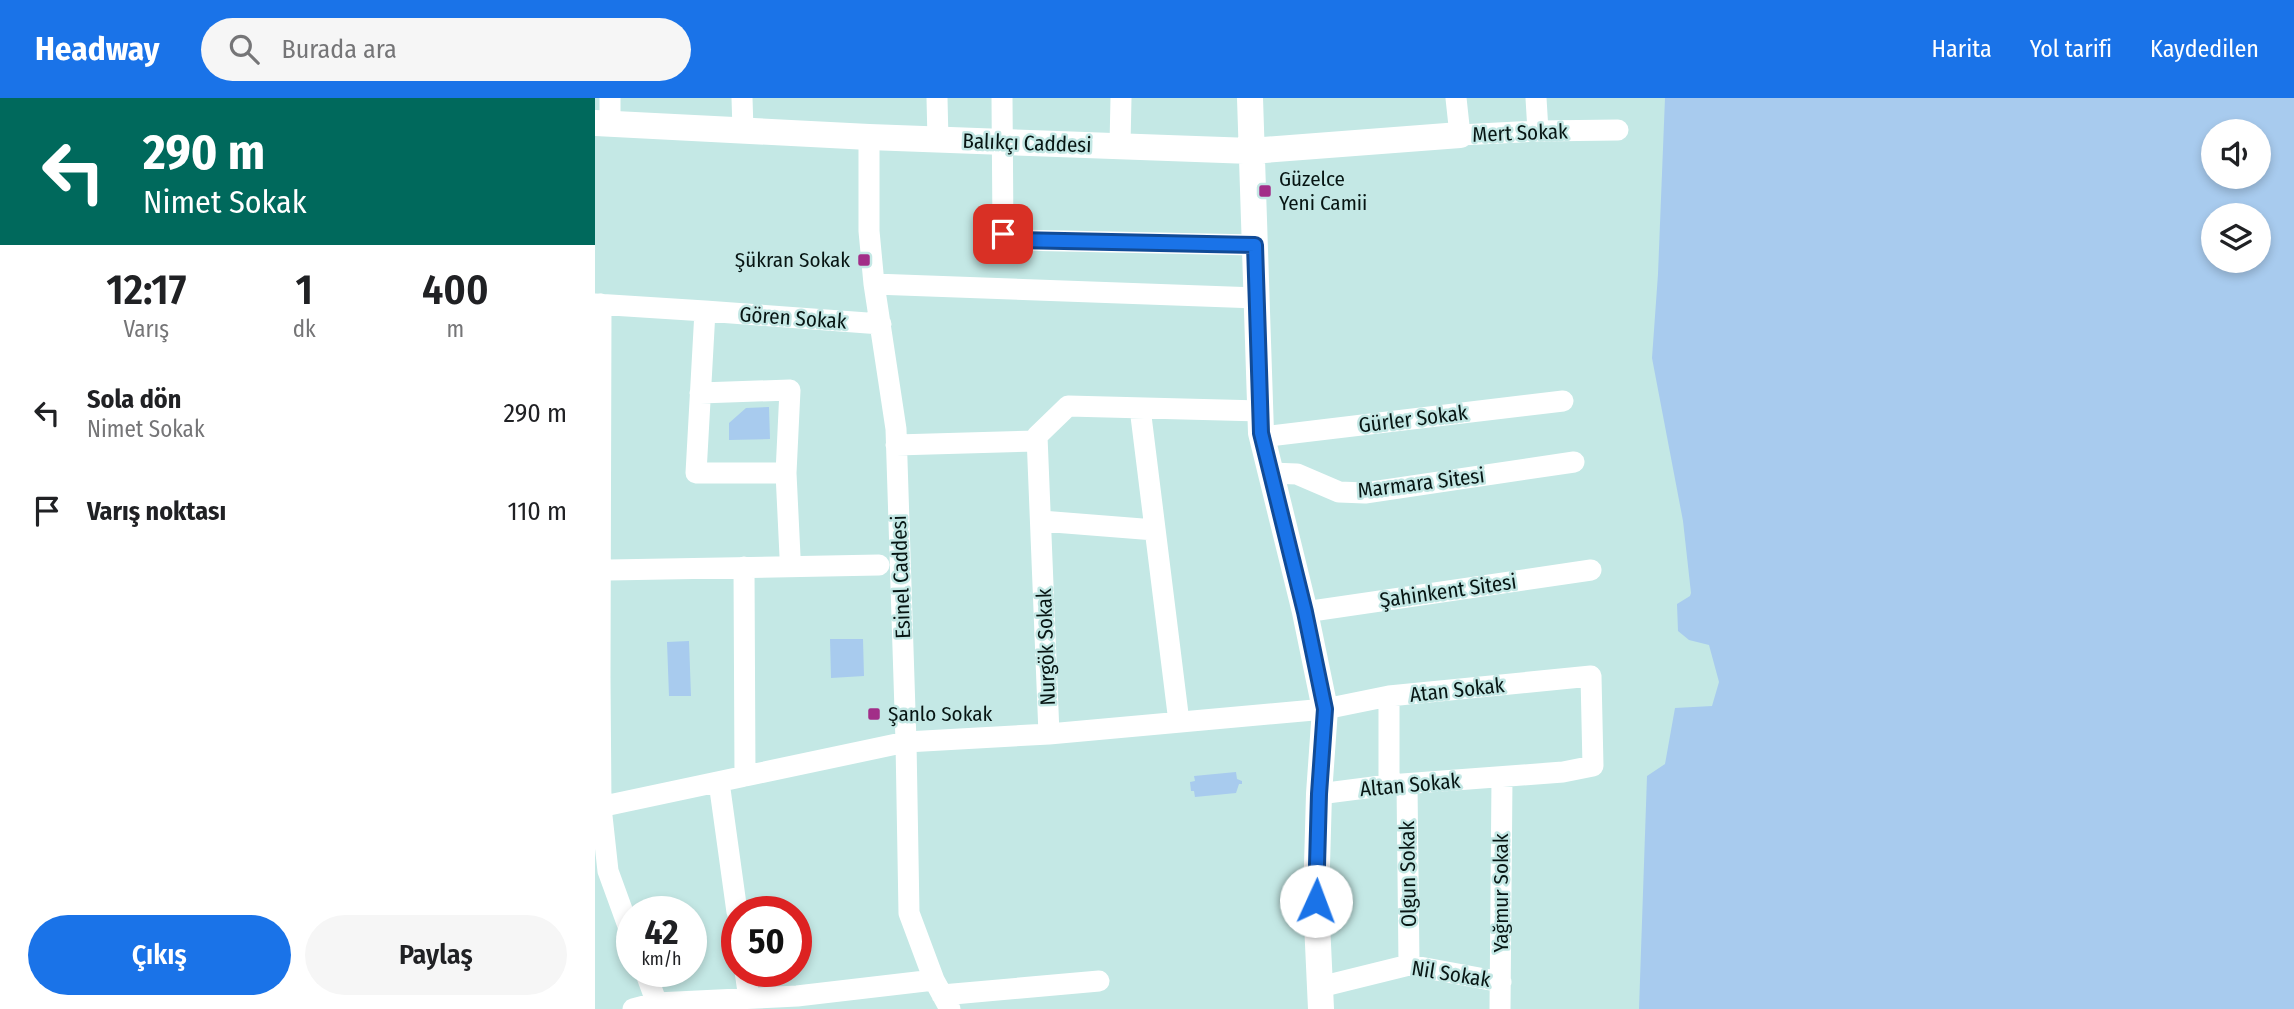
<!DOCTYPE html>
<html lang="tr">
<meta charset="utf-8">
<style>
body{margin:0;font-family:"Fira Sans Condensed",sans-serif;background:#f6f6f6;color:#202124;height:100vh;display:flex;flex-direction:column;font-size:26px;white-space:nowrap}
*{box-sizing:border-box;margin:0}
p{font-size:23px;color:#757577}
.icon{flex:none;width:38px;height:38px;fill:none;stroke:currentColor;stroke-width:2;stroke-linecap:round;stroke-linejoin:round}
.map{position:relative;flex:1;overflow:hidden}
.details{display:flex;flex-direction:column;background:#fff;width:595px}
.details>*{flex:none}
.top-card{background:#00695c;color:#fff;overflow:hidden}
.controls{position:absolute;left:1606px;top:21px;display:grid;gap:14px}
.controls a{display:grid;place-items:center;width:70px;height:70px;border-radius:50%;background:#fff;box-shadow:0 4px 10px #0003;font-size:35px}
.speed{position:absolute;left:21px;top:798px;display:flex;gap:14px;font-size:35px;font-weight:700;text-align:center}
.speed>*{display:grid;place-content:center;width:91px;height:91px;border-radius:50%;background:#fff;box-shadow:0 4px 10px #0003;line-height:1}
.speed small{font-size:18px;font-weight:400}
.speed .limit{border:10px solid #d22;background:#fff;color:#111}
.pin{position:absolute;display:grid;place-items:center;width:60px;height:60px;color:#fff;margin:-30px;border-radius:14px;box-shadow:0 4px 10px #0006}
.me{position:absolute;width:77px;margin:-38px;rotate:2deg;stroke-linejoin:round;filter:drop-shadow(0 0 5px #0008)}
.turn{display:flex;align-items:center;gap:24px;height:147px;padding:0 28px;font-size:32px}
.turn .icon{width:91px;height:91px;stroke-width:2.5}
.turn b{display:block;font-size:49px;line-height:60px}
.eta{display:flex;justify-content:space-evenly;align-items:center;height:119px;text-align:center}
.eta b{font-size:42px;font-weight:600;line-height:49px}
.cta{display:flex;gap:14px;margin-top:auto;padding:14px 28px}
.cta a{flex:1;height:80px;border-radius:42px;background:#1a73e8;color:#fff;font-size:28px;font-weight:600;line-height:80px;text-align:center}
.cta a+a{background:#f6f6f6;color:#202124}
ul{padding:0;list-style:none}
li{display:flex;align-items:center;gap:21px;height:98px;padding:0 28px}
li div{flex:1}
li b{display:block;font-size:26px}
li em{font-style:normal}
header{display:flex;align-items:center;gap:42px;box-sizing:border-box;height:98px;padding:0 35px;background:#1a73e8;color:#fff}
header strong{font-size:33px}
nav{display:flex;gap:38px;margin-inline-start:auto;font-size:24px}
.search{width:490px;height:63px;background:#f6f6f6;display:flex;align-items:center;gap:18px;box-sizing:border-box;padding:0 24px;border-radius:38px;color:#757577;font-size:26px}
main{display:flex;flex:1;min-height:0}
.map>svg:first-child{display:block}
.water{fill:#a8cbee;fill-rule:evenodd}
.lines{fill:none;stroke-linecap:round;stroke-linejoin:round}
.minor{stroke:#fff;stroke-width:21}
.major{stroke:#fff;stroke-width:26}
.route-casing{stroke:#114b97;stroke-width:18}
.route{stroke:#1a73e8;stroke-width:12}
.poi-dot{fill:#a22e88;stroke:#c4e8e5;stroke-width:2.5}
.labels{text-anchor:middle;dominant-baseline:central;stroke-width:5;stroke-linejoin:round;paint-order:stroke}
.street-label{font-size:21px;fill:#071513;stroke:#c4e8e5}
.poi-label{font-size:21px;fill:#071513;stroke:#c4e8e5;text-anchor:start}
</style>
<header>
<strong>Headway</strong>
<div class="search"><svg class="icon" aria-label="search" viewBox="0 0 24 24"><circle cx="10" cy="10" r="6"/><path d="M15 15l6 6"/></svg>Burada ara</div>
<nav><a>Harita</a><a>Yol tarifi</a><a>Kaydedilen</a></nav>
</header>
<main>
<section class="details">
<div class="top-card">
<div class="turn"><svg class="icon" aria-label="left" viewBox="0 0 24 24"><path d="M17 20v-9H6M10 6l-5 5 5 5"/></svg><div><b>290 m</b>Nimet Sokak</div></div>
</div>
<div class="eta">
<div><b>12:17</b><p>Varış</p></div>
<div><b>1</b><p>dk</p></div>
<div><b>400</b><p>m</p></div>
</div>
<ul>
<li><svg class="icon" aria-label="left" viewBox="0 0 24 24"><path d="M17 20v-9H6M10 6l-5 5 5 5"/></svg><div><b>Sola dön</b><p>Nimet Sokak</p></div><em>290 m</em></li>
<li><svg class="icon" aria-label="arrive" viewBox="0 0 24 24"><path d="M6 21V4h12l-3 4 3 4H6"/></svg><div><b>Varış noktası</b></div><em>110 m</em></li>
</ul>
<div class="cta"><a>Çıkış</a><a>Paylaş</a></div>
</section>
<div class="map">
<svg width="1699" height="911" viewBox="0 0 1699 911">
<rect width="100%" height="100%" fill="#c4e8e5"/>
<!-- water -->
<path class="water" d="M1070 0H1699V911H1044L1052 678 1070 666 1080 610 1117 608 1124 584 1114 547 1094 542 1083 533 1082 506 1095 498 1096 495 1088 423 1057 260 1063 176ZM1619 33H1664V79H1619ZM1619 117H1664V163H1619Z
M174 309 175 341 134 342V325L151 310Z
M235 541H268L269 578 236 580Z
M94 543 96 598H74L72 544Z
M641 674 642 681 647 683V686H644L641 695 600 699 599 693H596L595 684 600 683 599 678Z"/>
<g class="lines">
<!-- minor -->
<path class="minor" d="M15 0V25
M147 0 148 32
M342 0 343 42
M407 0 408 136 418 142 660 147
M861 0 865 37 943 33 1023 32
M941 0 943 33
M274 39V133L279 186 301 331 311 644 314 815 339 882 355 911
M525 47 526 0
M279 186 662 200
M0 206 110 213 101 375H191L195 292 105 295
M110 213 286 226
M545 310 584 624
M666 335 667 339 968 303
M301 347 442 343
M191 375 195 458
M676 375 702 376 744 394 770 395 979 364
M446 423 560 432
M149 469 150 678
M14 472 284 467
M710 514 996 472
M5 579 6 206
M0 580 5 579 6 709 13 773 37 839
M454 636 442 338 473 308 666 313
M124 684 142 814
M812 686 814 867
M794 687V598
M0 710 311 644 454 636 730 611 794 598 996 578 998 668 968 674 794 687 724 696
M50 873 64 911
M150 873 154 901
M725 889 814 867 906 884
M347 897 504 883
M38 911 61 905 202 898 339 882
M905 911 907 680"/>
<!-- major -->
<path class="major" d="M655 0 666 335 710 514 730 611 724 696 721 803 726 911
M0 25 274 39 656 53 865 37"/>
</g>
<g class="lines">
<defs>
<path id="route" d="M408 136 418 142 660 147 666 335 710 514 730 611 724 696 721 803"/>
</defs>
<!-- route casing -->
<use href="#route" class="route-casing"/>
<!-- route -->
<use href="#route" class="route"/>
</g>
<!-- markers -->
<g class="poi-dot">
<rect x="663" y="86" width="14" height="14" rx="3.5"/>
<rect x="262" y="155" width="14" height="14" rx="3.5"/>
<rect x="272" y="609" width="14" height="14" rx="3.5"/>
</g>
<g class="labels">
<!-- street labels -->
<g class="street-label">
<text transform="translate(925 35) rotate(-2)">Mert Sokak</text>
<text transform="translate(432 45) rotate(2)">Balıkçı Caddesi</text>
<text transform="translate(198 220) rotate(4)">Gören Sokak</text>
<text transform="translate(818 321) rotate(-7)">Gürler Sokak</text>
<text transform="translate(826 385) rotate(-7)">Marmara Sitesi</text>
<text transform="translate(306 479) rotate(-92)">Esinel Caddesi</text>
<text transform="translate(853 493) rotate(-8)">Şahinkent Sitesi</text>
<text transform="translate(451 549) rotate(-92)">Nurgök Sokak</text>
<text transform="translate(862 592) rotate(-6)">Atan Sokak</text>
<text transform="translate(815 687) rotate(-5)">Altan Sokak</text>
<text transform="translate(813 776) rotate(-91)">Olgun Sokak</text>
<text transform="translate(906 795) rotate(-90)">Yağmur Sokak</text>
<text transform="translate(856 876) rotate(9)">Nil Sokak</text>
</g>
<!-- poi labels -->
<g class="poi-label">
<text x="684" y="81">Güzelce<tspan x="684" dy="24">Yeni Camii</tspan></text>
<text x="255" y="162" text-anchor="end">Şükran Sokak</text>
<text x="293" y="616">Şanlo Sokak</text>
</g>
</g>
</svg>
<div class="controls">
<a><svg class="icon" aria-label="sound" viewBox="0 0 24 24"><path d="M4 9h4l5-4v14l-5-4H4zM17 9q2 3 0 6"/></svg></a>
<a><svg class="icon" aria-label="layers" viewBox="0 0 24 24"><path d="M12 4l9 5-9 5-9-5zM3 14l9 5 9-5"/></svg></a>
</div>
<div class="speed"><div>42<small>km/h</small></div><div class="limit">50</div></div>
<div class="pin" style="left:408px;top:136px;background:#d93025"><svg class="icon" aria-label="arrive" viewBox="0 0 24 24"><path d="M6 21V4h12l-3 4 3 4H6"/></svg></div>
<svg class="me" style="left:721px;top:803px" viewBox="-20 -20 40 40"><circle r="19" fill="#fff"/><path d="M0-13L10 11 0 6-10 11z" fill="#1a73e8"/></svg>
</div>
</main>
